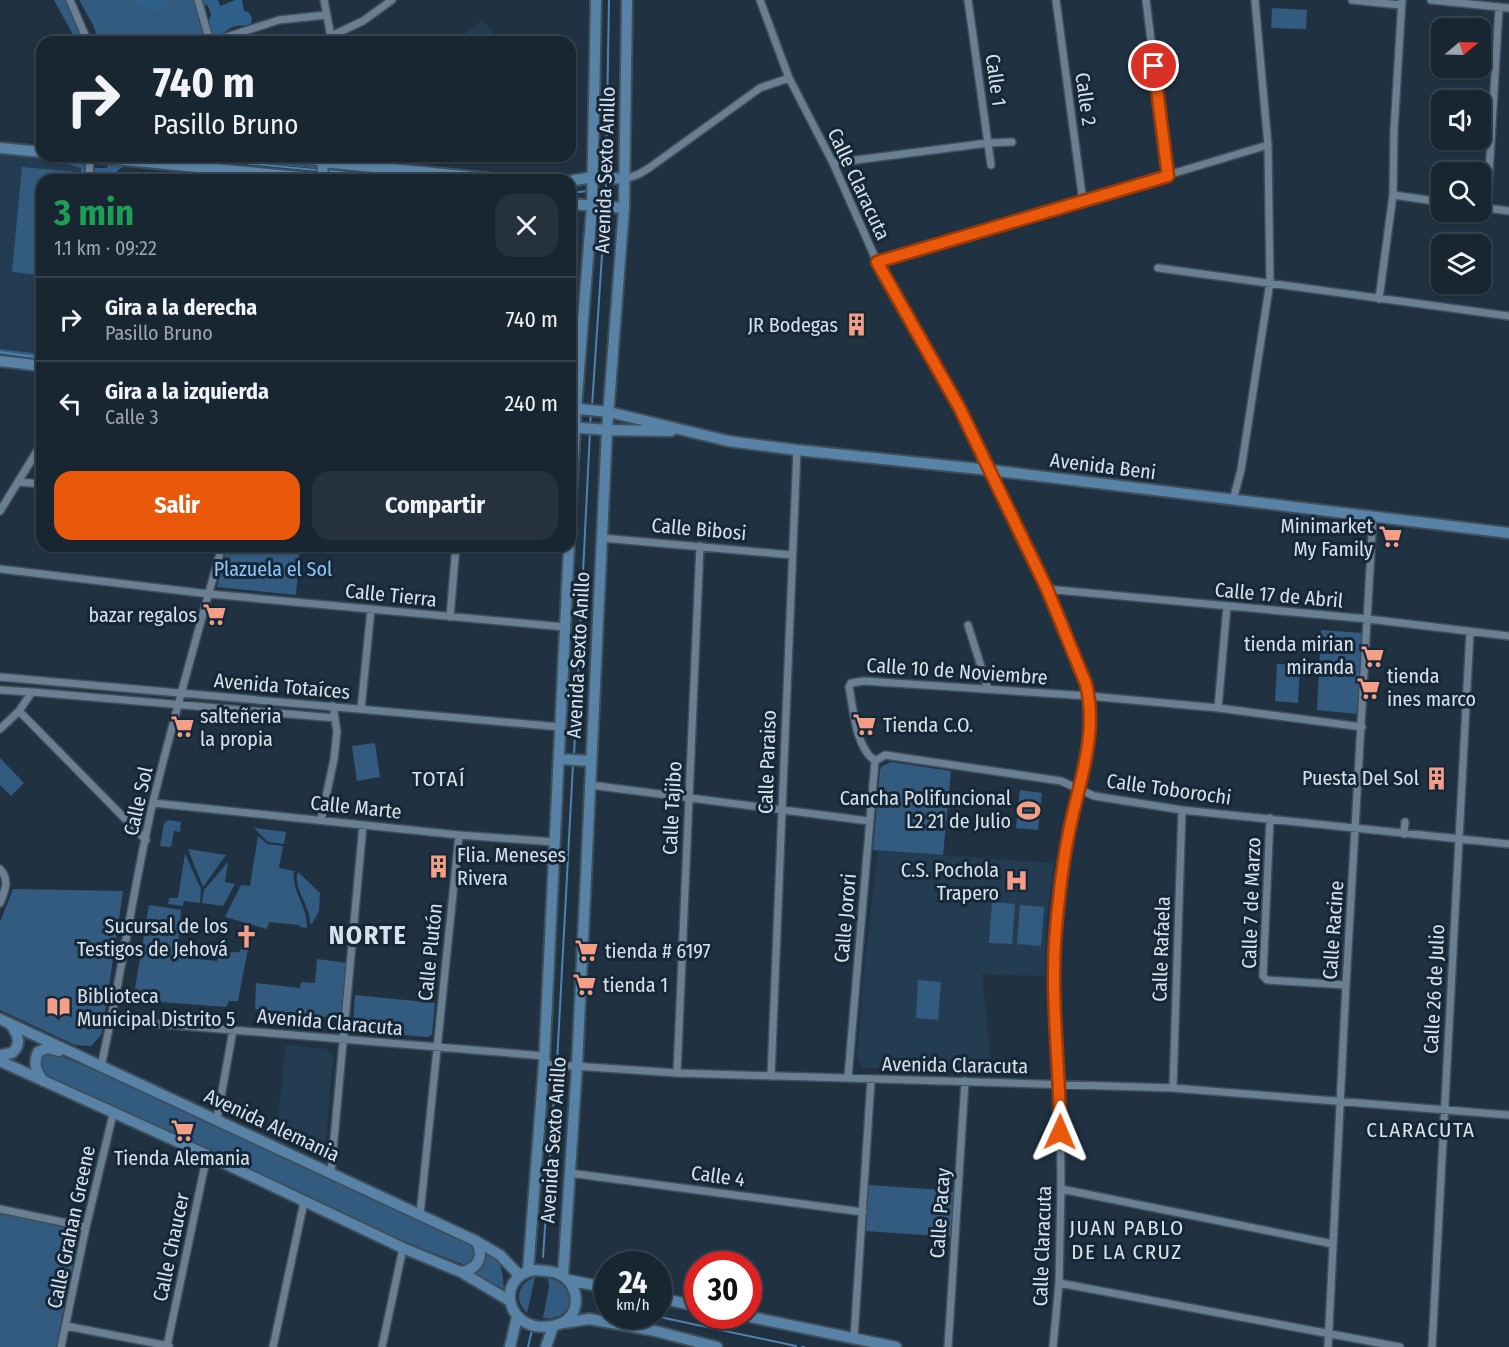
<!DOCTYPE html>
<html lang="es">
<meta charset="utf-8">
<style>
body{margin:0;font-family:"Fira Sans Condensed",sans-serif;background:#25323e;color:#f1f3f6;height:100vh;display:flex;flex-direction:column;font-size:22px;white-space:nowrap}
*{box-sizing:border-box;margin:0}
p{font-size:20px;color:#9fa5ac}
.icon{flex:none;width:33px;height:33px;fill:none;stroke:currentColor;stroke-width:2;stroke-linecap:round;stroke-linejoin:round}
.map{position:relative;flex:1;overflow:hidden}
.sheet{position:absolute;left:36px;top:174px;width:540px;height:378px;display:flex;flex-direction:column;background:#182632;border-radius:18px;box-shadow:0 2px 4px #0004,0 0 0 2px #36434d}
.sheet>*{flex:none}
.hud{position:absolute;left:36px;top:36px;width:540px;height:126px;border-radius:18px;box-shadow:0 2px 4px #0004,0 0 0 2px #36434d;background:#182632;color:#f1f3f6;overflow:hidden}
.needle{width:39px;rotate:71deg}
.fabs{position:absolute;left:1431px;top:18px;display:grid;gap:12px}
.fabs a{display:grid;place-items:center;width:60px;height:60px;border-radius:12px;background:#182632;box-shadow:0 2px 4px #0004,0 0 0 2px #36434d;font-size:30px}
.speed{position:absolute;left:594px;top:1251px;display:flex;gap:12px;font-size:30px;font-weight:700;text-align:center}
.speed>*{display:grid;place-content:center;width:78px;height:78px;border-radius:50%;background:#182632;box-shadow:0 2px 4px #0004,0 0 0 2px #36434d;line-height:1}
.speed small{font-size:15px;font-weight:400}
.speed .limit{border:9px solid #d22;background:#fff;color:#111}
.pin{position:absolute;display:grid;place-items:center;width:51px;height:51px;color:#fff;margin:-26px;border:3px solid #fff;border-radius:50%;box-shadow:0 2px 6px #0007}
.me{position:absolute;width:66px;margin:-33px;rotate:1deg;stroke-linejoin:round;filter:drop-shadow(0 0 4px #0008)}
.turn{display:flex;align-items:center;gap:21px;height:126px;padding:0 18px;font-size:27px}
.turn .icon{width:78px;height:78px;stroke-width:2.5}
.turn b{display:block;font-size:42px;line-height:51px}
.round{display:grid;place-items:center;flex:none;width:63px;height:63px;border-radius:18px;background:#25323e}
.summary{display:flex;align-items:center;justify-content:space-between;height:102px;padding:0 18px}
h1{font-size:36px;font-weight:700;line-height:45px;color:#1e9e55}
.cta{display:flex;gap:12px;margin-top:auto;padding:12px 18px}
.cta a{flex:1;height:69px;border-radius:18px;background:#ea580c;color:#fff;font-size:24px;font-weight:700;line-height:69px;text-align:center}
.cta a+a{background:#25323e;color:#f1f3f6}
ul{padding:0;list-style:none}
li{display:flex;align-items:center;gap:18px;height:84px;padding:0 18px;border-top:2px solid #36434d}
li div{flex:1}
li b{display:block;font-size:22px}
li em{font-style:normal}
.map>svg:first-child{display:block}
.built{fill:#243c51}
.green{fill:#335b7f}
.forest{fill:#2e6089}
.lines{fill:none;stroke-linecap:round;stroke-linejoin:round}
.stream{stroke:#5182ae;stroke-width:2}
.street-casing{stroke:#3e4e5b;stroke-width:10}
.secondary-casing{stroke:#3e4e5b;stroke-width:14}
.street{stroke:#6b7f92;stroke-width:7}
.secondary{stroke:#5883a7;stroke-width:10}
.route-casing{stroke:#983908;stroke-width:15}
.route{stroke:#ea580c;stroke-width:10}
.labels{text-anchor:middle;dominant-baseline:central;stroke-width:6;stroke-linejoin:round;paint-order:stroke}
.street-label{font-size:20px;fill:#d7e2ed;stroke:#162837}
.poi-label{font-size:20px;fill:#d7e2ed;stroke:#162837;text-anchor:end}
.park-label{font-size:20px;fill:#8dc6f8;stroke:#162837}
.neighbourhood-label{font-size:21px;letter-spacing:1.5px;fill:#d7e2ed;stroke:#162837}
.district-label{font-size:26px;font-weight:bold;letter-spacing:1.5px;fill:#d7e2ed;stroke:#162837}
</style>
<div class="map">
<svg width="1509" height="1347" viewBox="0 0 1509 1347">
<rect width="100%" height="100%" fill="#203242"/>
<!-- built -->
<path class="built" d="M483 20 500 42H454Z
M0 153 30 156 82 168 81 180H42V354L0 349Z
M878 851 1054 863 1046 924 1045 976 982 974 992 1070 864 1068 859 1062 857 1056 864 969Z
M286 1045 326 1049 333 1056 325 1149 315 1154 276 1136Z"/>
<!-- green -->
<path class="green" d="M54 0H66L84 42H77Z
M79 0H195L205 36 188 42H99L93 25Z
M1272 8 1307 10 1306 29 1271 28Z
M37 156 84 162 85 180H81V168Z
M162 156H252L340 163 339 171 301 167Z
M22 167 76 172V180H42V275L12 272Z
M570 322 578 333 570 396Z
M0 349 42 354V361L0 355Z
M227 546H300L296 595 217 587Z
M1321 630 1362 633 1358 714 1317 710Z
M1277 664 1300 665 1298 703 1275 701Z
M375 743 380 777 357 781 352 746Z
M0 758 24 783 11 796 0 785Z
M891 762 951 771 943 855 873 850 880 770 882 766Z
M1020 790 1042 793 1038 830 1016 828Z
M169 820 181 822 180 832 174 831 171 847 160 846 164 823Z
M254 828 286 832 284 844 268 842Z
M258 836 267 844 283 846 279 868 294 871C291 891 308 907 307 928L300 927 299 925 269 922 267 929 225 917 241 885 250 886Z
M188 849 226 855 203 887Z
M185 854 201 889 200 903 184 901 183 906 168 904 169 898H178Z
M228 862 225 882 235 884 223 906 202 903 204 890Z
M298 872 320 893 319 911 312 924 310 923C311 906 292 888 298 872Z
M13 889 123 891 103 1027 101 1035 91 1046 75 1045 0 1010V922Z
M992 902 1015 904 1012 944 989 943Z
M149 905 181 910 177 957 217 961 220 953 239 952 250 938 238 1001H229L226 1007 133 1000Z
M1020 905 1044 907 1041 946 1017 944Z
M317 959 347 963 341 1019 255 1009 256 983 300 988 301 982 315 983Z
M918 980 941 982 938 1020 916 1018Z
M355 995 435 1003 432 1035 428 1037 355 1031 353 1025Z
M50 1052 123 1081 470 1241C476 1250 477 1255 470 1264L465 1265 395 1238 45 1076 40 1062 41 1056Z
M869 1185 956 1191 952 1237 865 1231Z
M0 1213 80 1229 56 1347H0Z
M487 1250C503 1262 502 1270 504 1289L475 1274 483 1266Z
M535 1277 527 1313C513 1300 518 1283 535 1277Z
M548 1278C583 1287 573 1322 543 1318L549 1287Z"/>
<!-- forest -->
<path class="forest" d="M133 0H169L161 9 150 12 142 5 134 3Z
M202 0H218L220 6 235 0H242L244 11 248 12 252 18 251 24C245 26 241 25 236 26 226 28 223 37 213 36L208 25 211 14 208 6 202 4Z
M111 164 124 166 117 171V175L104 176 102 180H92L95 168H107L108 165Z"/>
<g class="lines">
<!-- stream -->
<path class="stream" d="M172 156 316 170
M329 171 423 180
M606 174 609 0
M83 180V172
M570 193 588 191
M605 204 606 183
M0 352 42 358
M592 407 605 209
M590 425 591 413
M574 755 590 431
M557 1063 573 764
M543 1257 556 1068
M606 1305H608
M655 1316 796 1346
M528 1347 532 1330
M802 1347H804"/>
<defs>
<path id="street" d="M70 0 88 42
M198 0 210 42
M324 0 332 42
M760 0 789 78 833 163 877 262 959 407 1046 589 1086 684 1089 696 1090 738 1070 827 1055 941 1054 997 1060 1083 1061 1189 1059 1283 1053 1347
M968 0 991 165
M1056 0 1083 202
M1146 0 1168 176
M1352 0 1400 5
M1431 0 1509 8
M331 36 363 21 392 0
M211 42 279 20 326 15
M267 156 323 162
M833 163 988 143 1012 142
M625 179 639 174 649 168 760 88 789 78
M89 180 90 156
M1393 195 1442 202
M1480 207 1509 211
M1487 208 1499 8
M877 262 1268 145
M1158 268 1509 316
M1379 299 1393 195 1394 130 1402 0
M19 482 42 484
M1233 500 1241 470 1270 282 1268 145 1255 0
M0 511 42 443
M602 538 792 555
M0 569 209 594 565 627
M1046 589 1368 619 1509 636
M450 617 456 546
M968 625 988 689
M0 677 560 727
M0 690 32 692
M1218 708 1227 606
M361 709 371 609
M19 711 146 840
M0 729 19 711 32 692 335 718
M875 761 885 755 1061 781 1094 796 1182 810 1509 844
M875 761C855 746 854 711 849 687L851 683 864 681 1089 696 1218 708 1362 727
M590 785 869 821
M153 803 459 835 555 842
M1270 818 1263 976 1267 980 1346 985
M321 820 334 759 337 732 333 706
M1404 834 1405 822
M0 869C10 880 5 891 0 903
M112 1020 545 1056
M544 1064 677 1073 1173 1088 1509 1115
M101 1066C121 979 133 889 153 802 174 716 198 631 222 546
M677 1073 700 546
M771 1076 797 450
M848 1077 875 761
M1173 1088 1182 810
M217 1119 233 1030
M331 1172 363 825
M569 1173 863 1212
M1061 1189 1333 1244
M0 1209 86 1227
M420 1215 459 835
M1059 1283 1400 1347
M66 1326 169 1346
M854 1338 871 1080
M167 1346 207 1155
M61 1347 86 1227 113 1114
M273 1347 304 1202
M382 1347 403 1248
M948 1347 965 1081
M1328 1347 1346 985 1373 516
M1432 1347 1470 632"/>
<path id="secondary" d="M0 148 42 152
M85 156 329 180
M322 179 323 162 504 180
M570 181 593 177 625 179
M570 204 624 208
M0 361 42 366
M570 408 609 412 728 441 797 450 989 470 1509 533
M570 427 607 430 671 431
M570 520 576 408 592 207 596 0
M559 759 591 761
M0 1019 476 1241 500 1255 520 1276
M0 1055 12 1053C22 1044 18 1035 11 1025
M0 1061 207 1155 403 1248 461 1272 510 1301
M43 1081C36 1071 33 1063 38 1052L47 1048 59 1051
M534 1270C543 1271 553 1270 561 1275 582 1287 581 1319 556 1325 507 1338 493 1277 534 1270Z
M528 1271 544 1064 569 546
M461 1272C478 1270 485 1255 476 1241
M563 1276 577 1066 607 430 624 208 627 0
M569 1280 608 1288
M658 1298 698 1306
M746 1316 896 1347
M563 1323 589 1319 651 1330 717 1347
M510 1347 517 1317
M546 1347 553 1326"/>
</defs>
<!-- street casing -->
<use href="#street" class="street-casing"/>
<!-- secondary casing -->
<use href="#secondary" class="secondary-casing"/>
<!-- street -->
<use href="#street" class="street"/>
<!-- secondary -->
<use href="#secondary" class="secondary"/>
</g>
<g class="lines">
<defs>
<path id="route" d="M1060 1132C1060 1068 1051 1005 1055 941 1058 903 1062 864 1070 827 1080 779 1098 733 1086 684L1047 589 959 407 877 262 1168 176 1154 66"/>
</defs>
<!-- route casing -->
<use href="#route" class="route-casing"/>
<!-- route -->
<use href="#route" class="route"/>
</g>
<!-- icons -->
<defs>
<symbol id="building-bare" viewBox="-9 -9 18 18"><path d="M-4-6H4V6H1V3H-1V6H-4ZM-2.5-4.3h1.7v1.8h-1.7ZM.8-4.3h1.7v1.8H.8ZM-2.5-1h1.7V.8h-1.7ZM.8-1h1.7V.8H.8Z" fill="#f49e87" stroke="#162837" stroke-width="2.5" paint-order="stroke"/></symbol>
<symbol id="supermarket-bare" viewBox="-9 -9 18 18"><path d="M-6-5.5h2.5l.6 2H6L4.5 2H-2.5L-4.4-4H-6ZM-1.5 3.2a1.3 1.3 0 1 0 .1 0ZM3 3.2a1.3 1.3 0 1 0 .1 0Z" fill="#f49e87" stroke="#162837" stroke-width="2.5" paint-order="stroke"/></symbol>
<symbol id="stadium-bare" viewBox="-9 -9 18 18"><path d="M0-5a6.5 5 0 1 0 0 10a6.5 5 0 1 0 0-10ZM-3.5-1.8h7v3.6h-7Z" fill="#f49e87" stroke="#162837" stroke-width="2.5" paint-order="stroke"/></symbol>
<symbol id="hospital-bare" viewBox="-9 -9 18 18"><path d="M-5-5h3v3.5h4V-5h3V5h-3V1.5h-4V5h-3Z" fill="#f49e87" stroke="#162837" stroke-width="2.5" paint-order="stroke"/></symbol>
<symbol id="church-bare" viewBox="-9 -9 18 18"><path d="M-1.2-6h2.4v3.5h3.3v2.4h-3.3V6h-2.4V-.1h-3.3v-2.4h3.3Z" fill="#f49e87" stroke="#162837" stroke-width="2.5" paint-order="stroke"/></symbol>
<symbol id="library-bare" viewBox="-9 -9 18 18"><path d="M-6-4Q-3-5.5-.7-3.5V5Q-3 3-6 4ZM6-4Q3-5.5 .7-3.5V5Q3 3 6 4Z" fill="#f49e87" stroke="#162837" stroke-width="2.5" paint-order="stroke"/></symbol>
</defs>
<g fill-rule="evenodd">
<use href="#building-bare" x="840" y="308" width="33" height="33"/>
<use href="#supermarket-bare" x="1374" y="520" width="33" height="33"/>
<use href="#supermarket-bare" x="198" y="598" width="33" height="33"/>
<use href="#supermarket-bare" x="1356" y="640" width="33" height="33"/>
<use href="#supermarket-bare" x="1352" y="672" width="33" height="33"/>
<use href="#supermarket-bare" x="848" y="708" width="33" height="33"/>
<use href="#supermarket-bare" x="166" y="710" width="33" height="33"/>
<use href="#building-bare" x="1420" y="762" width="33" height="33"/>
<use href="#stadium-bare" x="1012" y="794" width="33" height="33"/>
<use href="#building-bare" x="422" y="850" width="33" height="33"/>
<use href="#hospital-bare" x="1000" y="864" width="33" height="33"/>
<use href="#church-bare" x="230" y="920" width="33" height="33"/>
<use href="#supermarket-bare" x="570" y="934" width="33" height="33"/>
<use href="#supermarket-bare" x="568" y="968" width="33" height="33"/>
<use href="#library-bare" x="42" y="990" width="33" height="33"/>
<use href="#supermarket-bare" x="166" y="1114" width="33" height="33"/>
</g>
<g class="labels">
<!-- street labels -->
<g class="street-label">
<text transform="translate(996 80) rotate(82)">Calle 1</text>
<text transform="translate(1086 99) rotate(82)">Calle 2</text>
<text transform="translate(605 170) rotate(-88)">Avenida Sexto Anillo</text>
<text transform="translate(859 184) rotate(65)">Calle Claracuta</text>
<text transform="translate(1103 466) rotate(7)">Avenida Beni</text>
<text transform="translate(699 529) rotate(5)">Calle Bibosi</text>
<text transform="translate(391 595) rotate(6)">Calle Tierra</text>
<text transform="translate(1279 595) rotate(5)">Calle 17 de Abril</text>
<text transform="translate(578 655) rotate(-87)">Avenida Sexto Anillo</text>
<text transform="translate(957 671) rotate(4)">Calle 10 de Noviembre</text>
<text transform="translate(282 686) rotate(5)">Avenida Totaíces</text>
<text transform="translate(767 762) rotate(-88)">Calle Paraiso</text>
<text transform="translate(1169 789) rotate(8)">Calle Toborochi</text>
<text transform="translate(138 801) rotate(-77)">Calle Sol</text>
<text transform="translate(356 807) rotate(6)">Calle Marte</text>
<text transform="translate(672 808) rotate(-87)">Calle Tajibo</text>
<text transform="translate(1251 903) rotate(-88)">Calle 7 de Marzo</text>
<text transform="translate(845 918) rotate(-85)">Calle Jorori</text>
<text transform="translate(1333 930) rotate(-86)">Calle Racine</text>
<text transform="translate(1161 949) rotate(-88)">Calle Rafaela</text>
<text transform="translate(430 952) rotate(-84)">Calle Plutón</text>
<text transform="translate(1434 989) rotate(-87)">Calle 26 de Julio</text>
<text transform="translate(330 1022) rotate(5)">Avenida Claracuta</text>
<text transform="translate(955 1065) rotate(1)">Avenida Claracuta</text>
<text transform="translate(272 1125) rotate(25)">Avenida Alemania</text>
<text transform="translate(553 1140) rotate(-86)">Avenida Sexto Anillo</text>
<text transform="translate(718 1176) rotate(8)">Calle 4</text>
<text transform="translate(940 1213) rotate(-86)">Calle Pacay</text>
<text transform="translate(71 1227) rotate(-78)">Calle Grahan Greene</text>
<text transform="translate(1042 1246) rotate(-88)">Calle Claracuta</text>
<text transform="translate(171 1247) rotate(-78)">Calle Chaucer</text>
</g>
<!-- poi labels -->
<g class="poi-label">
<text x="838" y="325">JR Bodegas</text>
<text x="1373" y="526">Minimarket<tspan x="1373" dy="23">My Family</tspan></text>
<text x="197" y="615">bazar regalos</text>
<text x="1354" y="644">tienda mirian<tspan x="1354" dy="23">miranda</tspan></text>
<text x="1387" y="676" text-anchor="start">tienda<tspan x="1387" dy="23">ines marco</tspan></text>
<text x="200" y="716" text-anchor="start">salteñeria<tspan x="200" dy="23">la propia</tspan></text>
<text x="883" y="725" text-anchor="start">Tienda C.O.</text>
<text x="1419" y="778">Puesta Del Sol</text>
<text x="1011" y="798">Cancha Polifuncional<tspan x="1011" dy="23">L2 21 de Julio</tspan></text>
<text x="457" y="855" text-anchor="start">Flia. Meneses<tspan x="457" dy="23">Rivera</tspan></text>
<text x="999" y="870">C.S. Pochola<tspan x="999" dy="23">Trapero</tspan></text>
<text x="228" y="926">Sucursal de los<tspan x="228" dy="23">Testigos de Jehová</tspan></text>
<text x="605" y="951" text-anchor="start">tienda # 6197</text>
<text x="603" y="985" text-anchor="start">tienda 1</text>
<text x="77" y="996" text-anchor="start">Biblioteca<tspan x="77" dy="23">Municipal Distrito 5</tspan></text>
<text x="182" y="1158" text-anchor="middle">Tienda Alemania</text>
</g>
<!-- park labels -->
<g class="park-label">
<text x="273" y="569">Plazuela el Sol</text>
</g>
<!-- neighbourhood labels -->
<g class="neighbourhood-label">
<text x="439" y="779">TOTAÍ</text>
<text x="1421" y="1130">CLARACUTA</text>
<text x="1127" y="1228">JUAN PABLO<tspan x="1127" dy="24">DE LA CRUZ</tspan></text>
</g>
<!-- district labels -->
<g class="district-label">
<text x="368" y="935">NORTE</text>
</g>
</g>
</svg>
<div class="fabs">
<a><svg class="needle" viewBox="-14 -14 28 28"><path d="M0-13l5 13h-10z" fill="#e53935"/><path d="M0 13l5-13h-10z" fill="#9fa5ac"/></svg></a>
<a><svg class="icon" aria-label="sound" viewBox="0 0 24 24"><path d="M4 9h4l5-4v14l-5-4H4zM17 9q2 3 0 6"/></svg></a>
<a><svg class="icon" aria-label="search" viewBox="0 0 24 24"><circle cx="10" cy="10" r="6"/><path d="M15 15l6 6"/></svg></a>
<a><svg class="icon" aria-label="layers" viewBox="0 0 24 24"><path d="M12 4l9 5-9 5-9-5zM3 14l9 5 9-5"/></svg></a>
</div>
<div class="speed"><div>24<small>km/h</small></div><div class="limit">30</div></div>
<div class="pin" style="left:1154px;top:66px;background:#d93025"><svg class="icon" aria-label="arrive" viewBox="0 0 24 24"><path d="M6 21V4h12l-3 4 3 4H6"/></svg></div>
<svg class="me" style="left:1060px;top:1132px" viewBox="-20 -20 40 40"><path d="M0-17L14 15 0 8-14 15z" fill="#ea580c" stroke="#fff" stroke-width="4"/></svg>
<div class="hud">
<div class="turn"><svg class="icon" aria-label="right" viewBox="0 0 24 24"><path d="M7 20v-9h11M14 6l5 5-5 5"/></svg><div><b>740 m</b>Pasillo Bruno</div></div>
</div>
<section class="sheet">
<div class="summary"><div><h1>3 min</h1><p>1.1 km · 09:22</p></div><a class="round"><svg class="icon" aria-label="close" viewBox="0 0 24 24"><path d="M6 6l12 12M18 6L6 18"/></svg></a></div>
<ul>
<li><svg class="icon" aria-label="right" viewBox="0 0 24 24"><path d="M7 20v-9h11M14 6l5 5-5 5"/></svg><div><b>Gira a la derecha</b><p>Pasillo Bruno</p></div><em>740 m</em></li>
<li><svg class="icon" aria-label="left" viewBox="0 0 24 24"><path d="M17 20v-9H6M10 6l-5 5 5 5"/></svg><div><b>Gira a la izquierda</b><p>Calle 3</p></div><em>240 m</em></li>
</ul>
<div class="cta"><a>Salir</a><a>Compartir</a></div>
</section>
</div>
